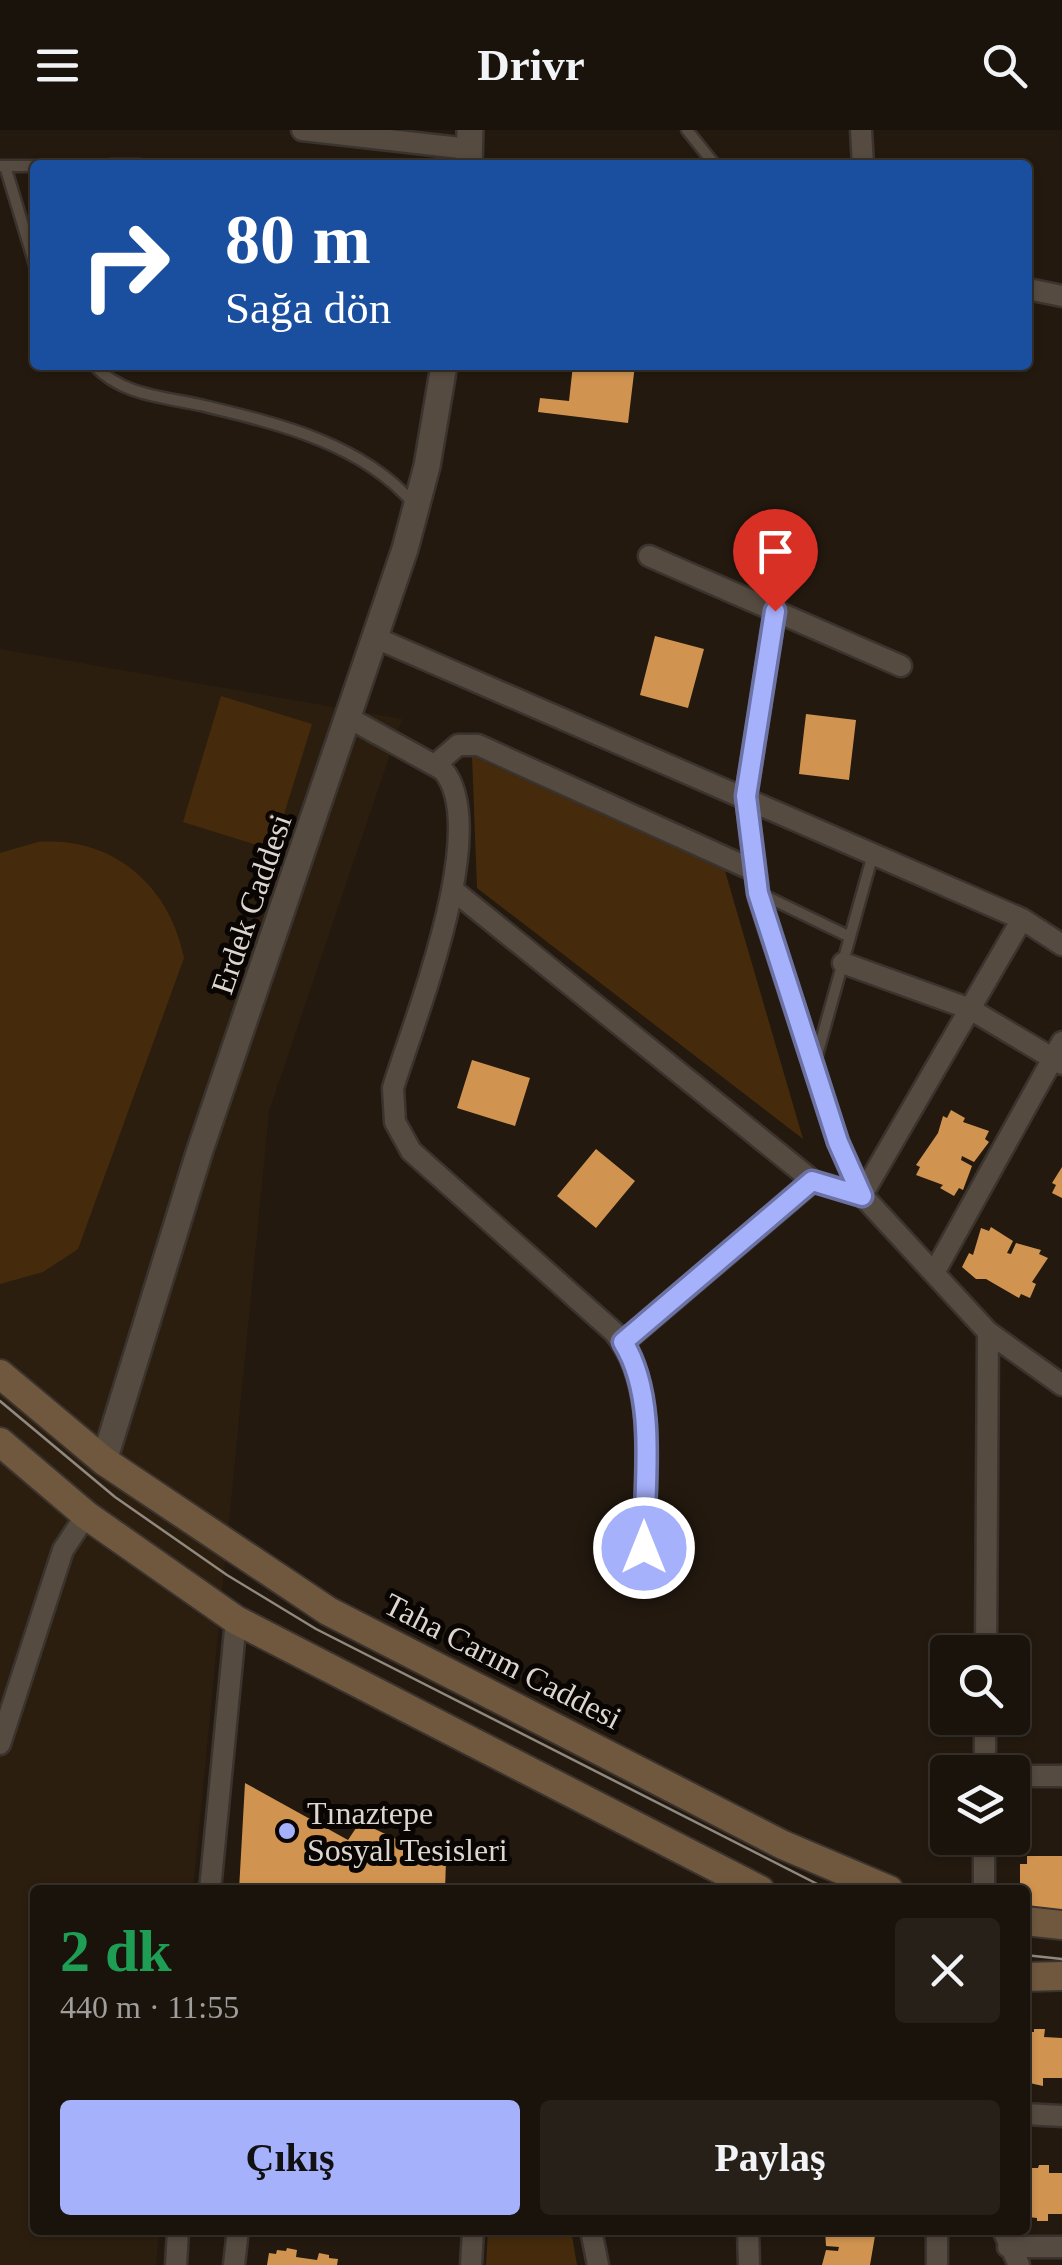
<!DOCTYPE html>
<html lang="tr">
<meta charset="utf-8">
<style>
body{margin:0;font-family:Georgia,serif;background:#272019;color:#f1f3f6;height:100vh;display:flex;flex-direction:column;font-size:38px;white-space:nowrap}
*{box-sizing:border-box;margin:0}
p{font-size:32px;color:#9f9e9d}
.icon{flex:none;width:55px;height:55px;fill:none;stroke:currentColor;stroke-width:2;stroke-linecap:round;stroke-linejoin:round}
.map{position:relative;flex:1;overflow:hidden}
.details{position:absolute;left:30px;top:1755px;width:1000px;height:350px;display:flex;flex-direction:column;background:#1a130b;border-radius:10px;box-shadow:0 2px 8px #0004,0 0 0 2px #38322c}
.details>*{flex:none}
.top-card{position:absolute;left:30px;top:30px;width:1002px;height:210px;border-radius:10px;box-shadow:0 2px 8px #0004,0 0 0 2px #38322c;background:#1a4fa0;color:#fff;overflow:hidden}
.controls{position:absolute;left:930px;top:1505px;display:grid;gap:20px}
.controls a{display:grid;place-items:center;width:100px;height:100px;border-radius:10px;background:#1a130b;box-shadow:0 2px 8px #0004,0 0 0 2px #38322c;font-size:50px}
.pin{position:absolute;display:grid;place-items:center;width:85px;height:85px;color:#fff;margin:-102px -42px;border-radius:50% 50% 50% 0;rotate:-45deg;box-shadow:0 0 10px #0007}
.pin .icon{rotate:45deg}
.me{position:absolute;width:110px;margin:-55px;rotate:0deg;stroke-linejoin:round;filter:drop-shadow(0 0 8px #0008)}
.turn{display:flex;align-items:center;gap:35px;height:210px;padding:0 30px;font-size:45px}
.turn .icon{width:130px;height:130px;stroke-width:2.5}
.turn b{display:block;font-size:70px;line-height:85px}
.round{display:grid;place-items:center;flex:none;width:105px;height:105px;border-radius:10px;background:#272019}
.headline{display:flex;align-items:center;justify-content:space-between;height:170px;padding:0 30px}
h1{font-size:60px;font-weight:800;line-height:75px;color:#1e9e55}
.primary-button{display:flex;gap:20px;margin-top:auto;padding:20px 30px}
.primary-button a{flex:1;height:115px;border-radius:10px;background:#a6b1fc;color:#111;font-size:40px;font-weight:800;line-height:115px;text-align:center}
.primary-button a+a{background:#272019;color:#f1f3f6}
header{display:flex;justify-content:space-between;align-items:center;height:130px;padding:0 30px;background:#1a130b;font-size:45px;font-weight:800}
.map>svg:first-child{display:block}
.built{fill:#2c1e0f}
.green{fill:#452b0c}
.building{fill:#d19450}
.lines{fill:none;stroke-linecap:round;stroke-linejoin:round}
.service-casing{stroke:#3a332e;stroke-width:15}
.minor-casing{stroke:#3a332e;stroke-width:25}
.tertiary-casing{stroke:#3a332e;stroke-width:30}
.secondary-casing{stroke:#3a332e;stroke-width:32}
.service{stroke:#564b40;stroke-width:10}
.minor{stroke:#564b40;stroke-width:20}
.tertiary{stroke:#564b40;stroke-width:25}
.secondary{stroke:#70583e;stroke-width:28}
.tram{stroke:#908980;stroke-width:2.5}
.route-casing{stroke:#6c73a4;stroke-width:25}
.route{stroke:#a6b1fc;stroke-width:18}
.poi-dot{fill:#a6b1fc;stroke:#090503;stroke-width:4}
.labels{text-anchor:middle;dominant-baseline:central;stroke-width:10;stroke-linejoin:round;paint-order:stroke}
.street-label{font-size:32px;fill:#dcd6cf;stroke:#090503}
.poi-label{font-size:32px;fill:#dcd6cf;stroke:#090503;text-anchor:start}
</style>
<header><svg class="icon" aria-label="menu" viewBox="0 0 24 24"><path d="M4 6h16M4 12h16M4 18h16"/></svg>Drivr<svg class="icon" aria-label="search" viewBox="0 0 24 24"><circle cx="10" cy="10" r="6"/><path d="M15 15l6 6"/></svg></header>
<div class="map">
<svg width="1062" height="2135" viewBox="0 0 1062 2135">
<rect width="100%" height="100%" fill="#23190f"/>
<!-- built -->
<path class="built" d="M0 519 402 589 269 981 193 1760H35V2100H159L156 2135H0Z"/>
<!-- green -->
<path class="green" d="M221 566 312 594 273 720 183 692Z
M472 626 725 741 803 1009 477 758Z
M38 712C113 706 170 756 184 828L78 1119 43 1142 0 1154V723Z
M488 2100H571L577 2135H486Z"/>
<!-- building -->
<path class="building" d="M573 235H635L628 293 538 282 540 268 569 271Z
M655 506 704 519 688 578 640 565Z
M806 584 856 590 849 650 799 644Z
M472 930 530 948 515 996 457 978Z
M951 980 965 988 963 992 989 1001 985 1009 989 1012 974 1032 962 1026 961 1030 972 1036 963 1060 959 1058 954 1066 940 1058 943 1055 916 1045 920 1037 916 1035 938 1003 943 986 947 988Z
M596 1019 635 1051 596 1098 557 1066Z
M1062 1037V1068L1052 1063 1056 1055 1052 1053Z
M991 1097 1013 1111 1007 1123 1011 1124 1016 1113 1041 1120 1039 1124 1048 1128 1032 1152 1036 1154 1030 1168 1021 1164 1019 1168 986 1149H976L962 1137 969 1123 973 1125 981 1098 989 1101Z
M245 1653 348 1710 360 1692 419 1720V1729L446 1731 445 1760H239Z
M1027 1726H1062V1785H1027L1025 1760H1020V1734H1027Z
M1034 1899H1045L1044 1907 1062 1908V1948H1043V1956L1025 1952V1902H1034Z
M1039 2035H1049V2043H1062V2084H1048V2091H1037V2088L1028 2087 1025 2083V2042H1029V2038H1038Z
M402 2100H422L421 2105 401 2106Z
M825 2100H876L870 2135H822L826 2120 838 2121 839 2117 826 2116Z
M287 2118 297 2120 296 2127 317 2130 319 2123 329 2125V2128L338 2129 337 2135H267L269 2123 276 2124 277 2120 286 2121Z"/>
<g class="lines">
<defs>
<path id="service" d="M687 0 715 35
M111 35H140
M1 36H35
M5 36 35 135
M94 235C121 265 163 267 200 275 275 293 360 312 413 373
M759 763 850 807
M816 929 873 724"/>
<path id="minor" d="M302 0 469 19
M861 0 863 35
M1028 159 1062 166
M649 426 901 536
M775 481 746 667 759 768 838 1012 862 1065 988 1202 1062 1255
M376 508 1022 789 1062 815
M349 588 443 640C492 698 414 890 393 958L395 992 411 1021 614 1202C660 1257 644 1349 644 1418
M436 634 458 615H478L755 741
M453 760 813 1051 862 1065 1022 789
M843 833 970 879 1062 934
M934 1143 1062 912
M623 1213 813 1051
M986 1522 988 1202
M0 1614 63 1420 86 1385
M985 1642V1588
M1012 1646H1062
M210 1760 236 1490
M984 1760V1708
M1025 1984 1062 1986
M591 2100 598 2135
M748 2100 749 2135
M937 2100V2135
M1003 2100 1019 2135
M1008 2117H1062
M176 2135 178 2100
M234 2135 238 2100
M471 2135 473 2100"/>
<path id="tertiary" d="M469 35 470 0
M104 1331 199 1023 405 419 427 336 444 235"/>
<path id="secondary" d="M0 1244 104 1331 328 1481 783 1715 889 1760
M0 1312 86 1385 236 1490 760 1760
M1025 1791 1062 1795
M1025 1847 1062 1846"/>
</defs>
<!-- service casing -->
<use href="#service" class="service-casing"/>
<!-- minor casing -->
<use href="#minor" class="minor-casing"/>
<!-- tertiary casing -->
<use href="#tertiary" class="tertiary-casing"/>
<!-- secondary casing -->
<use href="#secondary" class="secondary-casing"/>
<!-- service -->
<use href="#service" class="service"/>
<!-- minor -->
<use href="#minor" class="minor"/>
<!-- tertiary -->
<use href="#tertiary" class="tertiary"/>
<!-- secondary -->
<use href="#secondary" class="secondary"/>
<!-- tram -->
<path class="tram" d="M0 1271 115 1367 227 1445 316 1499 829 1760
M1025 1825 1062 1829"/>
</g>
<g class="lines">
<defs>
<path id="route" d="M644 1418C644 1354 658 1268 623 1212L812 1051 862 1066 838 1012 758 763 746 666 775 481"/>
</defs>
<!-- route casing -->
<use href="#route" class="route-casing"/>
<!-- route -->
<use href="#route" class="route"/>
</g>
<!-- markers -->
<circle class="poi-dot" cx="287" cy="1701" r="10"/>
<g class="labels">
<!-- street labels -->
<g class="street-label">
<text transform="translate(251 774) rotate(-71)">Erdek Caddesi</text>
<text transform="translate(503 1531) rotate(27)">Taha Carım Caddesi</text>
</g>
<!-- poi labels -->
<g class="poi-label">
<text x="307" y="1683">Tınaztepe<tspan x="307" dy="37">Sosyal Tesisleri</tspan></text>
</g>
</g>
</svg>
<div class="controls">
<a><svg class="icon" aria-label="search" viewBox="0 0 24 24"><circle cx="10" cy="10" r="6"/><path d="M15 15l6 6"/></svg></a>
<a><svg class="icon" aria-label="layers" viewBox="0 0 24 24"><path d="M12 4l9 5-9 5-9-5zM3 14l9 5 9-5"/></svg></a>
</div>
<div class="pin" style="left:775px;top:481px;background:#d93025"><svg class="icon" aria-label="arrive" viewBox="0 0 24 24"><path d="M6 21V4h12l-3 4 3 4H6"/></svg></div>
<svg class="me" style="left:644px;top:1418px" viewBox="-20 -20 40 40"><circle r="17" fill="#a6b1fc" stroke="#fff" stroke-width="3"/><path d="M0-11L8 9 0 5-8 9z" fill="#fff"/></svg>
<div class="top-card">
<div class="turn"><svg class="icon" aria-label="right" viewBox="0 0 24 24"><path d="M7 20v-9h11M14 6l5 5-5 5"/></svg><div><b>80 m</b>Sağa dön</div></div>
</div>
<section class="details">
<div class="headline"><div><h1>2 dk</h1><p>440 m · 11:55</p></div><a class="round"><svg class="icon" aria-label="close" viewBox="0 0 24 24"><path d="M6 6l12 12M18 6L6 18"/></svg></a></div>
<div class="primary-button"><a>Çıkış</a><a>Paylaş</a></div>
</section>
</div>
